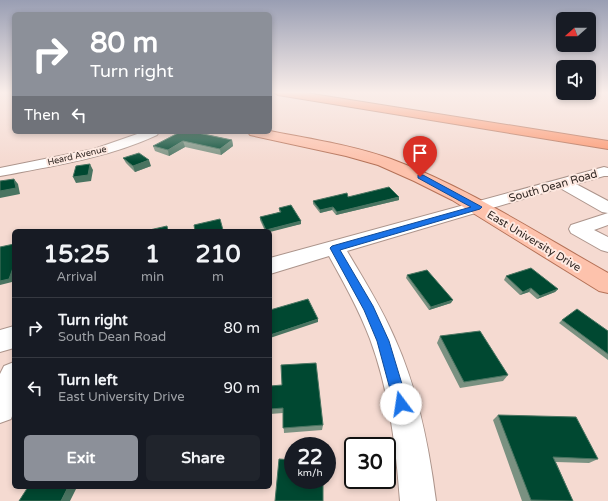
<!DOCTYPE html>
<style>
body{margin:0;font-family:"Varela Round",sans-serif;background:#20242c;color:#f1f3f6;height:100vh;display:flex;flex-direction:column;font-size:15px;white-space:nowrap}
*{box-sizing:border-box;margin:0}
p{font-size:13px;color:#9ea1a6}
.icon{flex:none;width:22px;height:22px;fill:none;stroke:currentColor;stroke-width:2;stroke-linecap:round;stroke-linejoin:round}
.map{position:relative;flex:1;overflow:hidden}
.details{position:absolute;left:12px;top:229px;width:260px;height:260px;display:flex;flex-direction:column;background:#171b24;border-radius:6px;box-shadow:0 2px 6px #0003}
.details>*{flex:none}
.banner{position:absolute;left:12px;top:12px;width:260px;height:122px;border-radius:6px;box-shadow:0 2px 6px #0003;background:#8c9099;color:#fff;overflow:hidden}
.needle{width:26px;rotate:249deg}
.controls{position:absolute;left:556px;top:12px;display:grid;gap:8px}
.controls a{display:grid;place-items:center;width:40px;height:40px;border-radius:6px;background:#171b24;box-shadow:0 2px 6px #0003;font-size:20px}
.speed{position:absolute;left:284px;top:437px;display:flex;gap:8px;font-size:20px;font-weight:700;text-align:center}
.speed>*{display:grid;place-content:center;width:52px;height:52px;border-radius:50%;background:#171b24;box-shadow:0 2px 6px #0003;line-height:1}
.speed small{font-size:10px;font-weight:400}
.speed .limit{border:2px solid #111;border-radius:6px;background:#fff;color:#111}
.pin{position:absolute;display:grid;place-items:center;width:34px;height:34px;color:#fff;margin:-41px -17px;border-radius:50% 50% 50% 0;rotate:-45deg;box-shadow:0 0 4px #0007}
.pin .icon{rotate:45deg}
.me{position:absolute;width:44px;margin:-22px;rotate:346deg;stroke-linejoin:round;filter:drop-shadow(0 0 3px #0008)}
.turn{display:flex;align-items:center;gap:14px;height:84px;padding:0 12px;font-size:18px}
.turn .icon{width:52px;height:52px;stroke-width:2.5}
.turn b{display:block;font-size:28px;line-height:34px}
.then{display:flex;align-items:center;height:38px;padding:0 12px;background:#0003;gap:8px;font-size:15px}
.eta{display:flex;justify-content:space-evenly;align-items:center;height:68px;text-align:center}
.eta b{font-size:24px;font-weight:700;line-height:28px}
.action{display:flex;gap:8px;margin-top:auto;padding:8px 12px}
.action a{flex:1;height:46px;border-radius:6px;background:#8c9099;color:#fff;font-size:16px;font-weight:700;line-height:46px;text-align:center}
.action a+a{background:#20242c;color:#f1f3f6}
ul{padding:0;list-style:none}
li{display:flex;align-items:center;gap:12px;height:60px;padding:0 12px;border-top:1px solid #363941}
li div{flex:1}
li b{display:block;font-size:15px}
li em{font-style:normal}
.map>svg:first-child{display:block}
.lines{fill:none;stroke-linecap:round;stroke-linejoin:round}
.minor-casing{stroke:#ac948b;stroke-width:2}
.major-casing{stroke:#b47157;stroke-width:2}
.highway-casing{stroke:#b47157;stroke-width:2}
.minor{fill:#fff;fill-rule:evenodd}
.major{fill:#fdc2ac;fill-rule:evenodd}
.highway{fill:#fc9a74;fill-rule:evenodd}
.wall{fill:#7a9181}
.shaded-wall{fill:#4a7461}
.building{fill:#004831;stroke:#4a7461}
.route{fill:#1a73e8;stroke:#114b97}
.labels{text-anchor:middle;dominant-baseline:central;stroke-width:4;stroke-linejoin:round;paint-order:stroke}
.far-street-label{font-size:9px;fill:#2f2622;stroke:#fee9e1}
.street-label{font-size:11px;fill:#2f2622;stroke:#fee9e1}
</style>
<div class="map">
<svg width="608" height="501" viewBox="0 0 608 501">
<rect width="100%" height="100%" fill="#f5dad1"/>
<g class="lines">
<defs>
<path id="minor" d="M143 132H159L157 135C107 158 54 166 0 176V168L94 149Z
M604 167 608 168V176H604L576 184 608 201V213L602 212 560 188 347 251C364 280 382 308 395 339 418 390 429 446 436 501H400C396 447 389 390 370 339 359 310 344 283 329 256L270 274V258Z
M608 213V225L594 230 608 237V252L601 250 571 233 569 229 571 225Z
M14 326V348L0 352V330Z
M14 362V411L11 419 0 423V374L4 366Z"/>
<path id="major" d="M270 131C310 139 352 145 391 159 467 187 537 233 608 273V293L599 291 452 200 414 181 378 165 346 156 250 135 248 132Z"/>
<path id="highway" d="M273 92H300L608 141V149L278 95Z"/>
</defs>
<!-- minor casing -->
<use href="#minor" class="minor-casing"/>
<!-- major casing -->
<use href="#major" class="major-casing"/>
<!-- highway casing -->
<use href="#highway" class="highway-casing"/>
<!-- minor -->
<use href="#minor" class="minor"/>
<!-- major -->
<use href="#major" class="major"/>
<!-- highway -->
<use href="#highway" class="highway"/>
</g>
<!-- wall -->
<path class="wall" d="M201 133 232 140 233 146 221 155 185 147 169 156 155 151 153 146Z
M123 158 151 166 135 172 126 163Z
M348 197 399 200 336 215 332 210 320 213 313 204V201Z
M279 208 301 221V224L270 231H265L260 220V217L280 212 279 211Z
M407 275 451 303 429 310 406 278Z
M506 276 558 289 555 292 537 299 529 292 520 295 504 280Z
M562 320 608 331V360L559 323Z
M440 336 508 375 503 381 460 388 437 343Z
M270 386 323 425 322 430 284 433 283 413 270 414Z
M498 415 598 459 589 463 556 462 573 501H522L493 420Z"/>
<!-- shaded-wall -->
<path class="shaded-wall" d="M232 140 233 146 221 155 220 149Z
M183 141 185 147 169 156 168 150Z
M149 160 151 166 135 172 133 166Z
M90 164 93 170 91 181 76 183 73 177Z
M14 179 18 184 20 194 0 198V191Z
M399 197V200L336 215 337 212Z
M333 207 332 210 320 213V210Z
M301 221V224L270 232V231H266V230Z
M14 265V276L12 282 0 285V281Z
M531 288 529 292 520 295 523 292Z
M558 289 555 292 537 299 540 296Z
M453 300 451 303 429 310 431 307Z
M318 319V322L270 338V335Z
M68 487H77L70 501H61Z"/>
<!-- building -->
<path class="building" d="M180 132H200L198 133 232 140 220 149 183 141 168 150 153 146Z
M139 153 149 160 133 166 123 158Z
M90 164 88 175 73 177 76 166Z
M14 179 16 188 0 191V181Z
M389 187 399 197 337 212 333 207 320 210 313 201 347 193 348 197Z
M291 205 301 221 266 230 260 217 281 212 279 208Z
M220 219 223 230 220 231H195L194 225Z
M167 226 168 231H145Z
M14 244V265L9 279 0 281V247Z
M531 268 558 289 540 296 531 288 523 292 506 276Z
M427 270 453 300 431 307 407 275Z
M308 299 318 319 270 335V310Z
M577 309 608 331V354L562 320Z
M480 331 508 375 464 382 440 336Z
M316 363 323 425 283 428V408L270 409V386L282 385 281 365Z
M498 415 576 417 598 459 553 457 573 501 531 500Z
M279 459 293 460V480H323V501H275Z
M28 487H68L61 501H19Z"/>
<!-- sky -->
<linearGradient id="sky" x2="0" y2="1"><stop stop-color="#999eb3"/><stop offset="0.57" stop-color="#faeeea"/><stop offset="1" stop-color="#faeeea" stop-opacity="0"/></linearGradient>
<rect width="608" height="162" fill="url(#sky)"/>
<!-- route -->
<path class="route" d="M418 175H423L482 207 480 209 340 250 373 306 389 341 408 404 406 409 401 411 396 409 394 404 377 341 364 310 330 248 332 246 471 207 418 178Z"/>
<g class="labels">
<!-- far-street labels -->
<g class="far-street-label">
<text transform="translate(77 156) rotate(-13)">Heard Avenue</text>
</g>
<!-- street labels -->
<g class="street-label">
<text transform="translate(553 186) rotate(-16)">South Dean Road</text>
<text transform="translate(534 241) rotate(31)">East University Drive</text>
</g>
</g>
</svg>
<div class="controls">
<a><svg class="needle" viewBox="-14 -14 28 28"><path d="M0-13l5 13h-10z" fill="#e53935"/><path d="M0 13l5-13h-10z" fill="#9ea1a6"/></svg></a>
<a><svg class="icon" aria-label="sound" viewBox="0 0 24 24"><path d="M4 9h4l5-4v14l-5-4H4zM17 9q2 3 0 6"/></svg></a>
</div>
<div class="speed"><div>22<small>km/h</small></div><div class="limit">30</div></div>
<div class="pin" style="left:420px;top:177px;background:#d93025"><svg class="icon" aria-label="arrive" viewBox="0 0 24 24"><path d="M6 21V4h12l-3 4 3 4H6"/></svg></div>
<svg class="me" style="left:401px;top:404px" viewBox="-20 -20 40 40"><circle r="19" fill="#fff"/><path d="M0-13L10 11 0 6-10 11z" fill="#1a73e8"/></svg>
<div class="banner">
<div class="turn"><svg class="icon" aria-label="right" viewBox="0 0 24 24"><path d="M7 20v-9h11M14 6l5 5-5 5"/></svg><div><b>80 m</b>Turn right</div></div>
<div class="then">Then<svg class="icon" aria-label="left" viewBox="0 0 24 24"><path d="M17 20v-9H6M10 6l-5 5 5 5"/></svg></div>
</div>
<section class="details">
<div class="eta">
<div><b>15:25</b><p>Arrival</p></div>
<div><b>1</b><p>min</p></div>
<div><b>210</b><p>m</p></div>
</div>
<ul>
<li><svg class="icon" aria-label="right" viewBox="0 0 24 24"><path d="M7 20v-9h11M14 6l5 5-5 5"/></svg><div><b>Turn right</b><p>South Dean Road</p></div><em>80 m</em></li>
<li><svg class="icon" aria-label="left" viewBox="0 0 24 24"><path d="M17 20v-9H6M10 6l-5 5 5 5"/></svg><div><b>Turn left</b><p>East University Drive</p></div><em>90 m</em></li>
</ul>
<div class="action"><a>Exit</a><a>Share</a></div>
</section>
</div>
